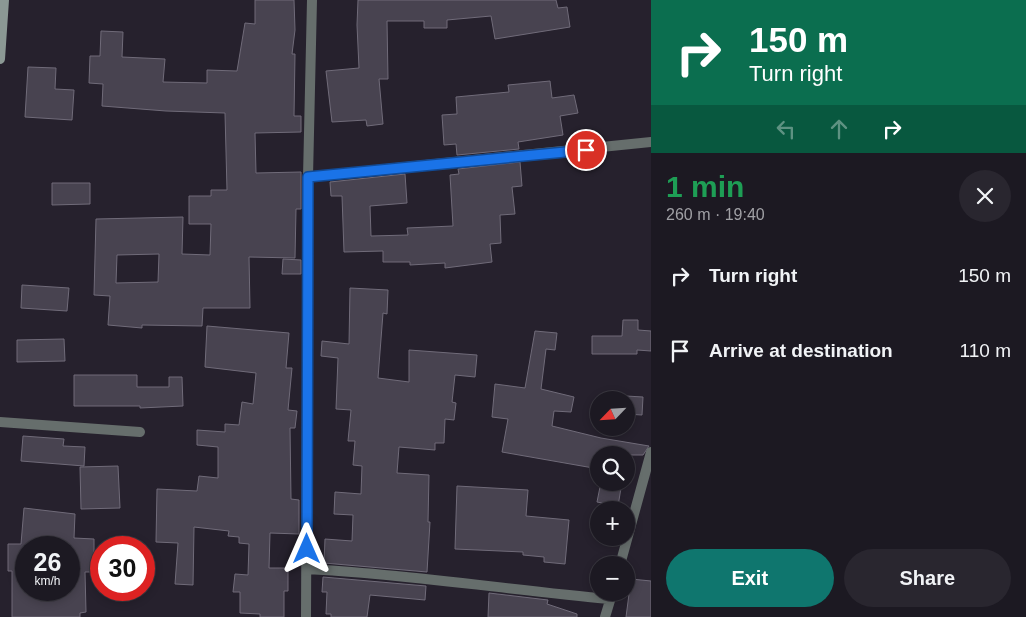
<!DOCTYPE html>
<meta charset="utf-8">
<style>
body{margin:0;font-family:Helvetica,sans-serif;background:#29262f;color:#f1f3f6;height:100vh;display:flex;flex-direction:column;font-size:19px;white-space:nowrap}
*{box-sizing:border-box;margin:0}
p{font-size:16px;color:#a0a0a5}
.icon{flex:none;width:28px;height:28px;fill:none;stroke:currentColor;stroke-width:2;stroke-linecap:round;stroke-linejoin:round}
.map{position:relative;flex:1;overflow:hidden}
.panel{display:flex;flex-direction:column;background:#1c1922;width:375px}
.panel>*{flex:none}
.banner{background:#0b6e4f;color:#fff;overflow:hidden}
.needle{width:32px;rotate:245deg}
.fabs{position:absolute;left:590px;top:391px;display:grid;gap:10px}
.fabs a{display:grid;place-items:center;width:45px;height:45px;border-radius:50%;background:#1c1922;box-shadow:0 2px 8px #0003,0 0 0 1px #3a3840;font-size:25px}
.speed{position:absolute;left:15px;top:536px;display:flex;gap:10px;font-size:25px;font-weight:700;text-align:center}
.speed>*{display:grid;place-content:center;width:65px;height:65px;border-radius:50%;background:#1c1922;box-shadow:0 2px 8px #0003,0 0 0 1px #3a3840;line-height:1}
.speed small{font-size:12px;font-weight:400}
.speed .limit{border:8px solid #d22;background:#fff;color:#111}
.pin{position:absolute;display:grid;place-items:center;width:42px;height:42px;color:#fff;margin:-21px;border:2px solid #fff;border-radius:50%;box-shadow:0 1px 5px #0007}
.me{position:absolute;width:55px;margin:-28px;rotate:0deg;stroke-linejoin:round;filter:drop-shadow(0 0 4px #0008)}
.turn{display:flex;align-items:center;gap:18px;height:105px;padding:0 15px;font-size:22px}
.turn .icon{width:65px;height:65px;stroke-width:2.5}
.turn b{display:block;font-size:35px;line-height:42px}
.lanes{display:flex;align-items:center;height:48px;padding:0 15px;background:#0003;justify-content:center;gap:25px;direction:ltr}
.lanes .off{opacity:.35}
.round{display:grid;place-items:center;flex:none;width:52px;height:52px;border-radius:26px;background:#29262f}
.headline{display:flex;align-items:center;justify-content:space-between;height:85px;padding:0 15px}
h1{font-size:30px;font-weight:600;line-height:38px;color:#1e9e55}
.cta{display:flex;gap:10px;margin-top:auto;padding:10px 15px}
.cta a{flex:1;height:58px;border-radius:30px;background:#0f766e;color:#fff;font-size:20px;font-weight:600;line-height:58px;text-align:center}
.cta a+a{background:#29262f;color:#f1f3f6}
ul{padding:0;list-style:none}
li{display:flex;align-items:center;gap:15px;height:75px;padding:0 15px}
li div{flex:1}
li b{display:block;font-size:19px}
li em{font-style:normal}
main{display:flex;flex:1;min-height:0}
.map>svg:first-child{display:block}
.building{fill:#484350;stroke:#706b79;fill-rule:evenodd}
.lines{fill:none;stroke-linecap:round;stroke-linejoin:round}
.minor{stroke:#666e6c;stroke-width:10}
.secondary{stroke:#8b9894;stroke-width:10}
.route-casing{stroke:#114b97;stroke-width:12}
.route{stroke:#1a73e8;stroke-width:9}
</style>
<main>
<div class="map">
<svg width="651" height="617" viewBox="0 0 651 617">
<rect width="100%" height="100%" fill="#26212d"/>
<!-- building -->
<path class="building" d="M255 0H294L295 30 292 54H295L294 116H301V132L255 133 256 173 301 172V209H296L295 258 249 257 250 308H203L202 326 142 325V328L108 325 110 296 94 295 96 219 183 217 182 254 210 255 211 224H189V196H211V190H227L225 113 166 111 102 106 103 84 89 83 90 56H100L101 31 123 32 122 57 165 59 163 82 207 83V70L237 71 245 23 255 24ZM159 254 158 282 116 283 117 255Z
M358 0H556L558 8 567 7 570 27 495 39 491 16 447 20V28H424V21H387L388 79H379L383 124 367 126 366 120 332 122 326 71 359 68 357 25Z
M28 67 56 68 55 89 74 90 72 120 25 117Z
M550 81 552 98 574 95 578 113 560 116 563 135 518 142 519 149 457 155 456 144 444 145 442 115 457 114 456 97 509 92 508 85Z
M520 162 522 186 512 187 515 214 500 215 501 243 490 244 492 262 445 268V263L410 265V262H383V251L344 252 342 196H331L330 182 405 174 407 203 370 206 371 236 408 235 407 228 453 226 450 175 459 174 458 169Z
M52 183H90V204L52 205Z
M283 259 301 260V274H282Z
M22 285 69 288 67 311 21 308Z
M350 288 388 290 387 314 383 313 378 378 409 382V350L477 355 475 377 455 375 452 402 456 403 454 420 445 419 444 443H435V450L399 447 397 473 429 475 428 522H430L427 572 324 563 325 539 352 541 353 515 334 514 335 492 361 494 362 466 353 465 355 441H348L351 410 336 409 338 358 321 356 322 341 349 344Z
M623 320H638V330L651 331V351L637 350V354H592V336H622Z
M207 326 289 333 286 368H292L288 410 297 411 295 428H290L291 499 299 500V534L270 533 269 568H288V591H284V617H260V614L240 613V592H233L235 574 248 575 249 544 239 543V537L228 536 229 531 194 527 193 585 175 584 178 543 156 542 157 489 197 491 199 476 218 478V447L197 445V430L225 432V424L239 425 242 402 253 404 256 373 205 367Z
M535 331 557 333 555 350 546 349 541 389 574 397 571 412 554 411 552 426 601 438 649 446 643 455H599V469L502 452 508 419 492 417 495 384 525 388Z
M64 339 65 361 17 362V340Z
M74 375H137V387H169V377H182L183 406 140 408V406H74Z
M626 396 643 397 642 415 626 414Z
M23 436 64 439 63 446 85 447 84 466 21 461Z
M118 466 120 508 81 509 80 467Z
M601 482H622L618 506 597 502Z
M457 486 528 490 526 516 569 520 565 564 544 562V557L523 555V552L455 549Z
M24 508 75 514 74 538 94 539V562H91V572H85L86 612 80 613V617H12V571H8V544H21ZM26 548H69V590H26Z
M323 577 426 586 425 600 370 595 367 617H331V614H326L327 592H322Z
M631 579 651 581V617H626Z
M489 593 548 600 547 604 577 614V617H488Z"/>
<g class="lines">
<!-- minor -->
<path class="minor" d="M308 177 651 142
M0 422 140 432
M620 565 651 452
M307 569C408 574 509 590 610 599
M306 617 308 177 312 0
M605 617 612 594"/>
<!-- secondary -->
<path class="secondary" d="M0 59 4 0"/>
</g>
<g class="lines">
<defs>
<path id="route" d="M307 549 308 177 586 150"/>
</defs>
<!-- route casing -->
<use href="#route" class="route-casing"/>
<!-- route -->
<use href="#route" class="route"/>
</g>
</svg>
<div class="fabs">
<a><svg class="needle" viewBox="-14 -14 28 28"><path d="M0-13l5 13h-10z" fill="#e53935"/><path d="M0 13l5-13h-10z" fill="#a0a0a5"/></svg></a>
<a><svg class="icon" aria-label="search" viewBox="0 0 24 24"><circle cx="10" cy="10" r="6"/><path d="M15 15l6 6"/></svg></a>
<a>+</a>
<a>−</a>
</div>
<div class="speed"><div>26<small>km/h</small></div><div class="limit">30</div></div>
<div class="pin" style="left:586px;top:150px;background:#d93025"><svg class="icon" aria-label="arrive" viewBox="0 0 24 24"><path d="M6 21V4h12l-3 4 3 4H6"/></svg></div>
<svg class="me" style="left:307px;top:549px" viewBox="-20 -20 40 40"><path d="M0-17L14 15 0 8-14 15z" fill="#1a73e8" stroke="#fff" stroke-width="4"/></svg>
</div>
<section class="panel">
<div class="banner">
<div class="turn"><svg class="icon" aria-label="right" viewBox="0 0 24 24"><path d="M7 20v-9h11M14 6l5 5-5 5"/></svg><div><b>150 m</b>Turn right</div></div>
<div class="lanes"><svg class="icon off" aria-label="left" viewBox="0 0 24 24"><path d="M17 20v-9H6M10 6l-5 5 5 5"/></svg><svg class="icon off" aria-label="ahead" viewBox="0 0 24 24"><path d="M12 20V5M6 11l6-6 6 6"/></svg><svg class="icon" aria-label="right" viewBox="0 0 24 24"><path d="M7 20v-9h11M14 6l5 5-5 5"/></svg></div>
</div>
<div class="headline"><div><h1>1 min</h1><p>260 m · 19:40</p></div><a class="round"><svg class="icon" aria-label="close" viewBox="0 0 24 24"><path d="M6 6l12 12M18 6L6 18"/></svg></a></div>
<ul>
<li><svg class="icon" aria-label="right" viewBox="0 0 24 24"><path d="M7 20v-9h11M14 6l5 5-5 5"/></svg><div><b>Turn right</b></div><em>150 m</em></li>
<li><svg class="icon" aria-label="arrive" viewBox="0 0 24 24"><path d="M6 21V4h12l-3 4 3 4H6"/></svg><div><b>Arrive at destination</b></div><em>110 m</em></li>
</ul>
<div class="cta"><a>Exit</a><a>Share</a></div>
</section>
</main>
